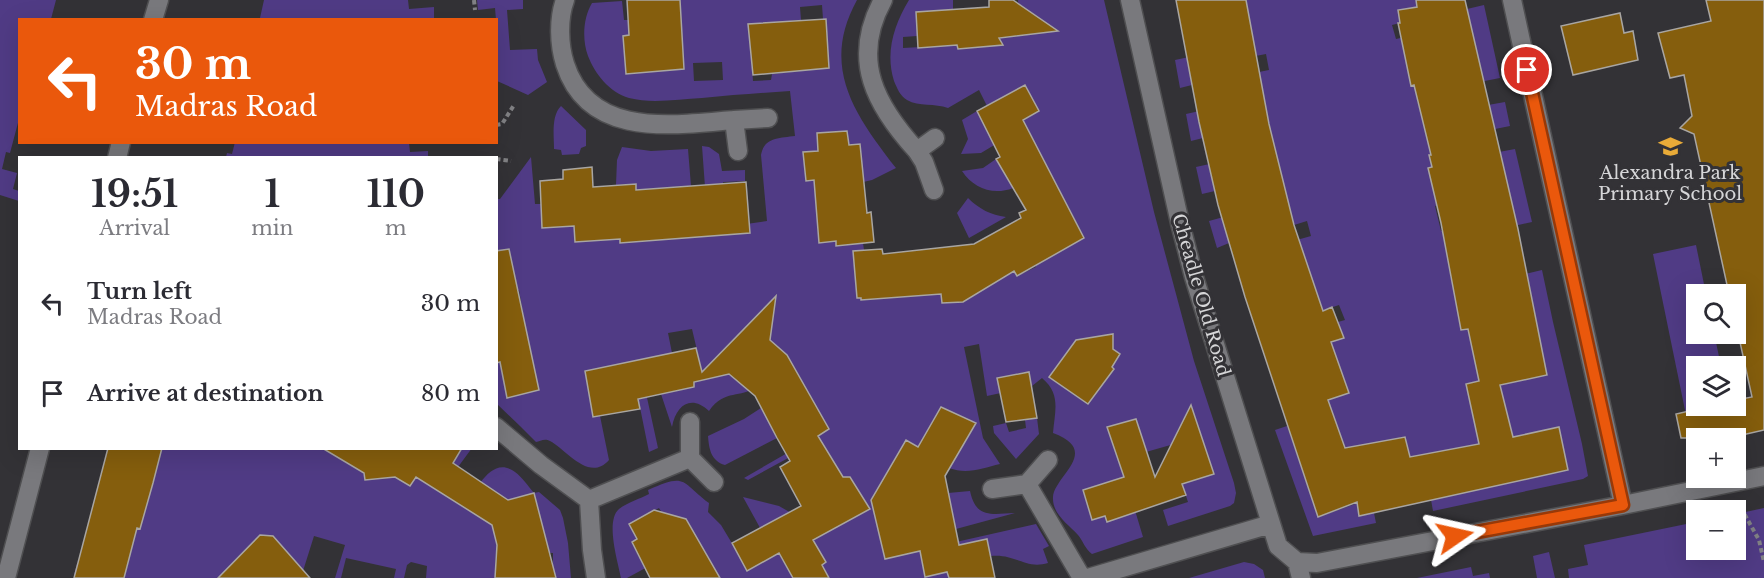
<!DOCTYPE html>
<meta charset="utf-8">
<style>
body{margin:0;font-family:"Libre Baskerville",serif;background:#f2f2f3;color:#2b2b33;height:100vh;display:flex;flex-direction:column;font-size:22px;white-space:nowrap}
*{box-sizing:border-box;margin:0}
p{font-size:20px;color:#7c7c81}
.icon{flex:none;width:33px;height:33px;fill:none;stroke:currentColor;stroke-width:2;stroke-linecap:round;stroke-linejoin:round}
.map{position:relative;flex:1;overflow:hidden}
.sheet{position:absolute;left:18px;top:156px;width:480px;height:294px;display:flex;flex-direction:column;background:#fff;border-radius:0px;box-shadow:0 6px 24px #0002}
.sheet>*{flex:none}
.guide{position:absolute;left:18px;top:18px;width:480px;height:126px;border-radius:0px;box-shadow:0 6px 24px #0002;background:#ea580c;color:#fff;overflow:hidden}
.controls{position:absolute;left:1686px;top:284px;display:grid;gap:12px}
.controls a{display:grid;place-items:center;width:60px;height:60px;border-radius:0px;background:#fff;box-shadow:0 6px 24px #0002;font-size:30px}
.pin{position:absolute;display:grid;place-items:center;width:51px;height:51px;color:#fff;margin:-26px;border:3px solid #fff;border-radius:50%;box-shadow:0 2px 6px #0007}
.me{position:absolute;width:66px;margin:-33px;rotate:79deg;stroke-linejoin:round;filter:drop-shadow(0 0 4px #0008)}
.turn{display:flex;align-items:center;gap:21px;height:126px;padding:0 18px;font-size:27px}
.turn .icon{width:78px;height:78px;stroke-width:2.5}
.turn b{display:block;font-size:42px;line-height:51px}
.eta{display:flex;justify-content:space-evenly;align-items:center;height:102px;text-align:center}
.eta b{font-size:36px;font-weight:700;line-height:42px}
ul{padding:0;list-style:none}
li{display:flex;align-items:center;gap:18px;height:90px;padding:0 18px}
li div{flex:1}
li b{display:block;font-size:22px}
li em{font-style:normal}
.map>svg:first-child{display:block}
.green{fill:#503b85;fill-rule:evenodd}
.building{fill:#855e0d;stroke:#a9a6a2;stroke-width:1.5}
.lines{fill:none;stroke-linecap:round;stroke-linejoin:round}
.minor-casing{stroke:#4f4f51;stroke-width:21}
.path{stroke:#828285;stroke-width:4;stroke-dasharray:4.5 3;stroke-linecap:butt}
.minor{stroke:#79797d;stroke-width:18}
.route-casing{stroke:#983908;stroke-width:15}
.route{stroke:#ea580c;stroke-width:10}
.labels{text-anchor:middle;dominant-baseline:central;stroke-width:6;stroke-linejoin:round;paint-order:stroke}
.poi-label{font-size:18px;fill:#d6d6d8;stroke:#333236}
.street-label{font-size:18px;fill:#d6d6d8;stroke:#333236}
</style>
<div class="map">
<svg width="1764" height="578" viewBox="0 0 1764 578">
<rect width="100%" height="100%" fill="#333236"/>
<!-- green -->
<path class="green" d="M0 0H56L51 19 20 20 19 119 10 153 6 152 2 169 17 173 13 189 19 191V201L0 195Z
M264 0H408L409 9 434 7V19H265L260 18Z
M477 0H523V9L507 10 510 50 537 49 538 60 547 82 528 95 497 81 496 20 495 8 478 10Z
M680 0H857C820 67 855 115 896 168L872 180 859 183 834 221 817 223 819 242 836 241 837 246 863 243 864 250 853 252 857 298 899 294H941L942 303 961 302 1010 264 1017 276 1036 267 1029 254 1045 260 1084 237 1026 126 981 153 961 154 968 139 962 120 977 111 991 139 1039 111 1025 85 987 106 979 90 948 108C935 103 919 107 907 100 900 96 897 88 894 81 885 52 894 25 909 0H953V10L917 12V36L903 37V48L957 45 958 49 993 39 1033 34 1038 28V17L1031 12 1019 14 1018 0H1104L1154 212 1194 361 1234 483 1236 493 1234 503 1230 506 1168 526 1163 510 1188 502 1182 484 1214 474 1191 423 1180 426 1177 432 1181 442 1146 452 1136 419 1108 427 1124 477 1083 490 1092 520 1105 516 1107 522 1134 507 1143 537 1092 554C1085 549 1083 541 1078 535 1068 524 1052 514 1053 497 1054 476 1102 451 1053 433 1055 410 1061 394 1042 378L1032 386 1028 387 1025 372 1008 376 1010 391 987 396 979 344 964 347 983 438 1000 464C983 468 967 475 949 468L975 425 942 407 918 447 906 440 889 469 948 493 970 491C976 519 992 514 1015 513L956 529 881 541 885 558 1036 524 1049 546 1043 549 1048 563C1025 570 1016 553 990 556L986 539 944 548V552L921 557 925 577 947 572 949 578H824L828 575 822 565 772 542 793 578H714L686 519 679 517 668 523 659 508 630 524 637 539 632 543 639 557 651 565 627 578H621C618 562 605 521 619 509 628 502 640 499 649 494L648 490C687 472 681 482 709 503L708 512 721 525 748 570 769 544 743 497 779 506 793 514 852 490 855 484 850 477H843L832 459 823 463 790 457 748 480 744 478 829 429 804 385 777 438 725 465C711 461 709 449 708 436L744 419 761 408 793 376 788 356 764 336 756 316 718 356 754 387C742 399 725 388 709 411 691 394 676 405 672 427L661 394 694 387V382L704 380 692 329 668 333 672 353 639 361 658 448 649 452 631 363 585 371 593 417 600 416 609 460C589 483 566 449 550 441 545 438 540 441 536 442L520 426 497 404V363L524 319 519 290 497 295 496 199H500L531 157 535 204H541L542 228 574 226 576 242 596 240 619 221 620 242 767 221 761 155C764 137 780 138 795 136L790 91C761 93 732 95 702 98 679 99 652 104 629 98 609 92 595 74 588 56 582 40 583 18 592 3L622 1 624 20H631L632 35 623 36 626 73 684 69ZM822 5 823 19 826 21 829 68 772 74 771 80 753 81 749 25 801 20 800 7ZM722 62 723 80 694 81 693 63ZM847 131 849 145 860 144 863 176 806 181 803 152 818 151 817 133ZM1076 340 1114 369 1088 404 1049 377Z
M1225 0H1416L1417 7 1398 10 1400 23 1392 25 1396 39 1423 33 1467 9 1484 5 1500 78 1459 86 1417 100 1426 132 1488 105 1505 102 1510 126 1470 134 1449 151 1429 155 1432 167 1428 169 1431 179 1454 174 1499 152 1515 149 1532 222 1492 231 1447 254 1451 279H1503L1542 270 1553 322 1582 444 1588 476 1583 479 1433 511 1427 477 1410 458 1405 437 1378 442 1359 516 1374 513 1376 523 1313 536 1275 430 1287 426 1292 440 1315 433 1328 400 1349 393 1338 363 1311 348 1343 338 1338 322 1345 320 1339 305 1303 317 1279 245 1311 236 1307 221 1294 225 1223 221 1229 243 1217 248 1209 221 1245 211 1209 168 1215 191 1202 194 1196 167 1232 159 1272 139 1266 108 1198 115 1203 138 1191 141 1186 114 1222 106 1259 72 1269 70 1266 54 1235 60 1233 52 1187 61 1192 85 1180 88 1175 60 1212 52ZM1427 55 1433 81 1411 86 1406 60ZM1461 200 1466 225 1441 231 1435 206ZM1528 278 1537 324 1490 333 1488 325 1461 330 1458 316 1466 314 1480 288ZM1538 330 1547 375 1500 385 1501 391 1469 398 1466 384 1479 381 1473 353 1490 341ZM1317 438 1343 469 1355 504 1318 517 1294 446Z
M561 106 586 130V146L581 148 579 154 562 155 561 150 554 149C554 136 551 116 561 106Z
M235 142 409 143 410 152 428 151V157H226L227 153 232 154Z
M702 146 709 147 719 154 722 171 745 170V181L723 182V186L705 187Z
M622 147 651 151 688 149 691 186 636 190V184L616 185 617 160Z
M996 159 1013 188C993 196 973 188 962 171L983 168Z
M968 198C979 209 991 215 1006 217L969 238 957 213Z
M1696 245 1706 294H1696V333H1714L1721 366H1696V405H1729L1686 415 1653 254Z
M1037 418 1039 434 1016 459 994 433 993 426 1006 423 1009 432 1026 428 1025 420Z
M472 448 458 467 465 508C475 492 491 454 515 472 522 477 528 486 534 493L539 492 560 510 563 518 568 543 571 578H553V553L510 550 496 552 495 570H509L508 578H426L427 566 411 562 407 565 404 578H394L396 569 346 558 341 578H335L345 545 314 536 303 571 266 536 260 535 235 560V567L242 578H89L74 575 77 564 125 575 129 560 124 525 140 529 162 449H323L362 466 364 475 371 479 395 476 410 486 420 470 440 484 459 453 452 449Z
M1764 508V578H1569L1568 569 1588 565 1584 545 1696 522V549H1736V514Z
M1549 552 1555 578H1537L1533 556Z
M1244 562 1254 564 1263 570 1265 578H1189Z
M1471 567 1473 576 1489 573 1490 578H1417Z"/>
<!-- building -->
<path class="building" d="M627 0H680L684 69 626 74 623 36 629 35Z
M989 0H1013L1058 31 999 38 1003 45 958 49 957 45 918 48 916 12 989 7Z
M1176 0H1246L1269 124 1294 225 1323 311 1332 307 1344 338 1331 342 1349 393 1328 400 1345 448 1405 437 1410 457 1479 444 1466 384 1479 381 1468 329 1461 330 1441 223 1428 168 1432 167 1429 155H1431L1414 85 1411 86 1398 23H1400L1398 10 1417 7 1416 0H1465L1518 229 1547 375 1500 385 1513 437 1559 427 1568 470 1359 516 1357 502 1318 517 1245 297 1218 205 1199 122Z
M1706 0H1764V430L1729 438H1681L1676 414 1715 405H1736V400L1752 397 1736 324V294H1729L1694 134 1680 128 1692 116 1684 75 1670 78 1658 33 1711 21Z
M1620 13 1624 33 1633 31 1638 60 1573 75 1561 26Z
M826 19 829 68 753 75 748 24Z
M1025 85 1039 111 1023 120 1084 238 1017 276 1014 271 963 302 942 303 941 294 861 300V298H857L853 251 882 249 883 254 974 244 1021 218 1019 213 1026 210 996 159 1000 157 977 111Z
M847 131 849 145 860 144 866 203 867 213 871 212 874 242 836 246V241L819 243 814 180 806 181 803 152 818 151 817 133Z
M592 167 593 187 636 184V190L746 182 750 233 620 243V239L575 242 574 226 542 228 540 181 563 179V170Z
M509 249 539 390 507 398 500 362 496 363V251Z
M776 296 770 340 787 355 829 429 818 436 843 477H850L870 509 813 540 826 562 822 565 829 578H793L779 553 747 571 732 543 801 506 780 467 790 461 777 438 755 396 729 374 694 382V387L638 399 640 409 593 417 585 371 696 348 702 372Z
M1113 334V349L1120 354 1112 367 1114 369 1088 404 1049 377 1076 340Z
M1029 372 1037 418 1006 422 997 378Z
M1191 405 1214 474 1182 484 1186 495 1107 522 1105 516 1092 520 1083 490 1124 477 1107 427 1136 419 1155 477Z
M941 407 976 423 945 476 959 545 987 539 995 578H949L947 572 925 577 920 551 885 559 871 500 906 440 918 447Z
M108 448H162L153 483 140 529 137 528 124 578H74Z
M322 448H462L453 463 508 500 534 493 556 578H495L497 545 492 525 416 477 410 486 395 477 365 480 364 473Z
M654 510 686 519 720 578H650L632 542 637 539 629 524Z
M260 535 273 536 310 578H218Z"/>
<g class="lines">
<defs>
<path id="minor" d="M565 0C558 19 559 45 565 64 589 139 673 125 734 120
M883 0C850 60 876 106 917 151
M1130 0 1180 223 1194 277 1278 546 1297 562 1301 578
M1512 0 1623 505
M153 20 159 0
M738 151 734 120 768 118
M117 158 121 142
M934 190 924 162 917 151 935 138
M496 427 541 465 589 500 592 550 596 578
M690 458 714 482
M1048 460 1027 484 1082 578
M992 489 1027 484
M589 500 690 458V422
M1297 562 1317 563 1623 505 1764 476
M6 578 40 448
M1088 578 1271 524"/>
</defs>
<!-- minor casing -->
<use href="#minor" class="minor-casing"/>
<!-- path -->
<path class="path" d="M474 0 475 10
M496 125 502 124 514 105
M496 159 511 161
M1741 508 1759 540 1764 562"/>
<!-- minor -->
<use href="#minor" class="minor"/>
</g>
<g class="lines">
<defs>
<path id="route" d="M1455 536 1623 505 1527 70"/>
</defs>
<!-- route casing -->
<use href="#route" class="route-casing"/>
<!-- route -->
<use href="#route" class="route"/>
</g>
<!-- icons -->
<defs>
<symbol id="school-bare" viewBox="-9 -9 18 18"><path d="M0-5L7-2L0 1L-7-2ZM-4 1L0 2.5L4 1V4Q0 6-4 4Z" fill="#e9ab38" stroke="#333236" stroke-width="2.5" paint-order="stroke"/></symbol>
</defs>
<g fill-rule="evenodd">
<use href="#school-bare" x="1654" y="130" width="33" height="33"/>
</g>
<g class="labels">
<!-- poi labels -->
<g class="poi-label">
<text x="1670" y="173">Alexandra Park<tspan x="1670" dy="21">Primary School</tspan></text>
</g>
<!-- street labels -->
<g class="street-label">
<text transform="translate(1201 295) rotate(74)">Cheadle Old Road</text>
</g>
</g>
</svg>
<div class="controls">
<a><svg class="icon" aria-label="search" viewBox="0 0 24 24"><circle cx="10" cy="10" r="6"/><path d="M15 15l6 6"/></svg></a>
<a><svg class="icon" aria-label="layers" viewBox="0 0 24 24"><path d="M12 4l9 5-9 5-9-5zM3 14l9 5 9-5"/></svg></a>
<a>+</a>
<a>−</a>
</div>
<div class="pin" style="left:1527px;top:70px;background:#d93025"><svg class="icon" aria-label="arrive" viewBox="0 0 24 24"><path d="M6 21V4h12l-3 4 3 4H6"/></svg></div>
<svg class="me" style="left:1455px;top:536px" viewBox="-20 -20 40 40"><path d="M0-17L14 15 0 8-14 15z" fill="#ea580c" stroke="#fff" stroke-width="4"/></svg>
<div class="guide">
<div class="turn"><svg class="icon" aria-label="left" viewBox="0 0 24 24"><path d="M17 20v-9H6M10 6l-5 5 5 5"/></svg><div><b>30 m</b>Madras Road</div></div>
</div>
<section class="sheet">
<div class="eta">
<div><b>19:51</b><p>Arrival</p></div>
<div><b>1</b><p>min</p></div>
<div><b>110</b><p>m</p></div>
</div>
<ul>
<li><svg class="icon" aria-label="left" viewBox="0 0 24 24"><path d="M17 20v-9H6M10 6l-5 5 5 5"/></svg><div><b>Turn left</b><p>Madras Road</p></div><em>30 m</em></li>
<li><svg class="icon" aria-label="arrive" viewBox="0 0 24 24"><path d="M6 21V4h12l-3 4 3 4H6"/></svg><div><b>Arrive at destination</b></div><em>80 m</em></li>
</ul>
</section>
</div>
